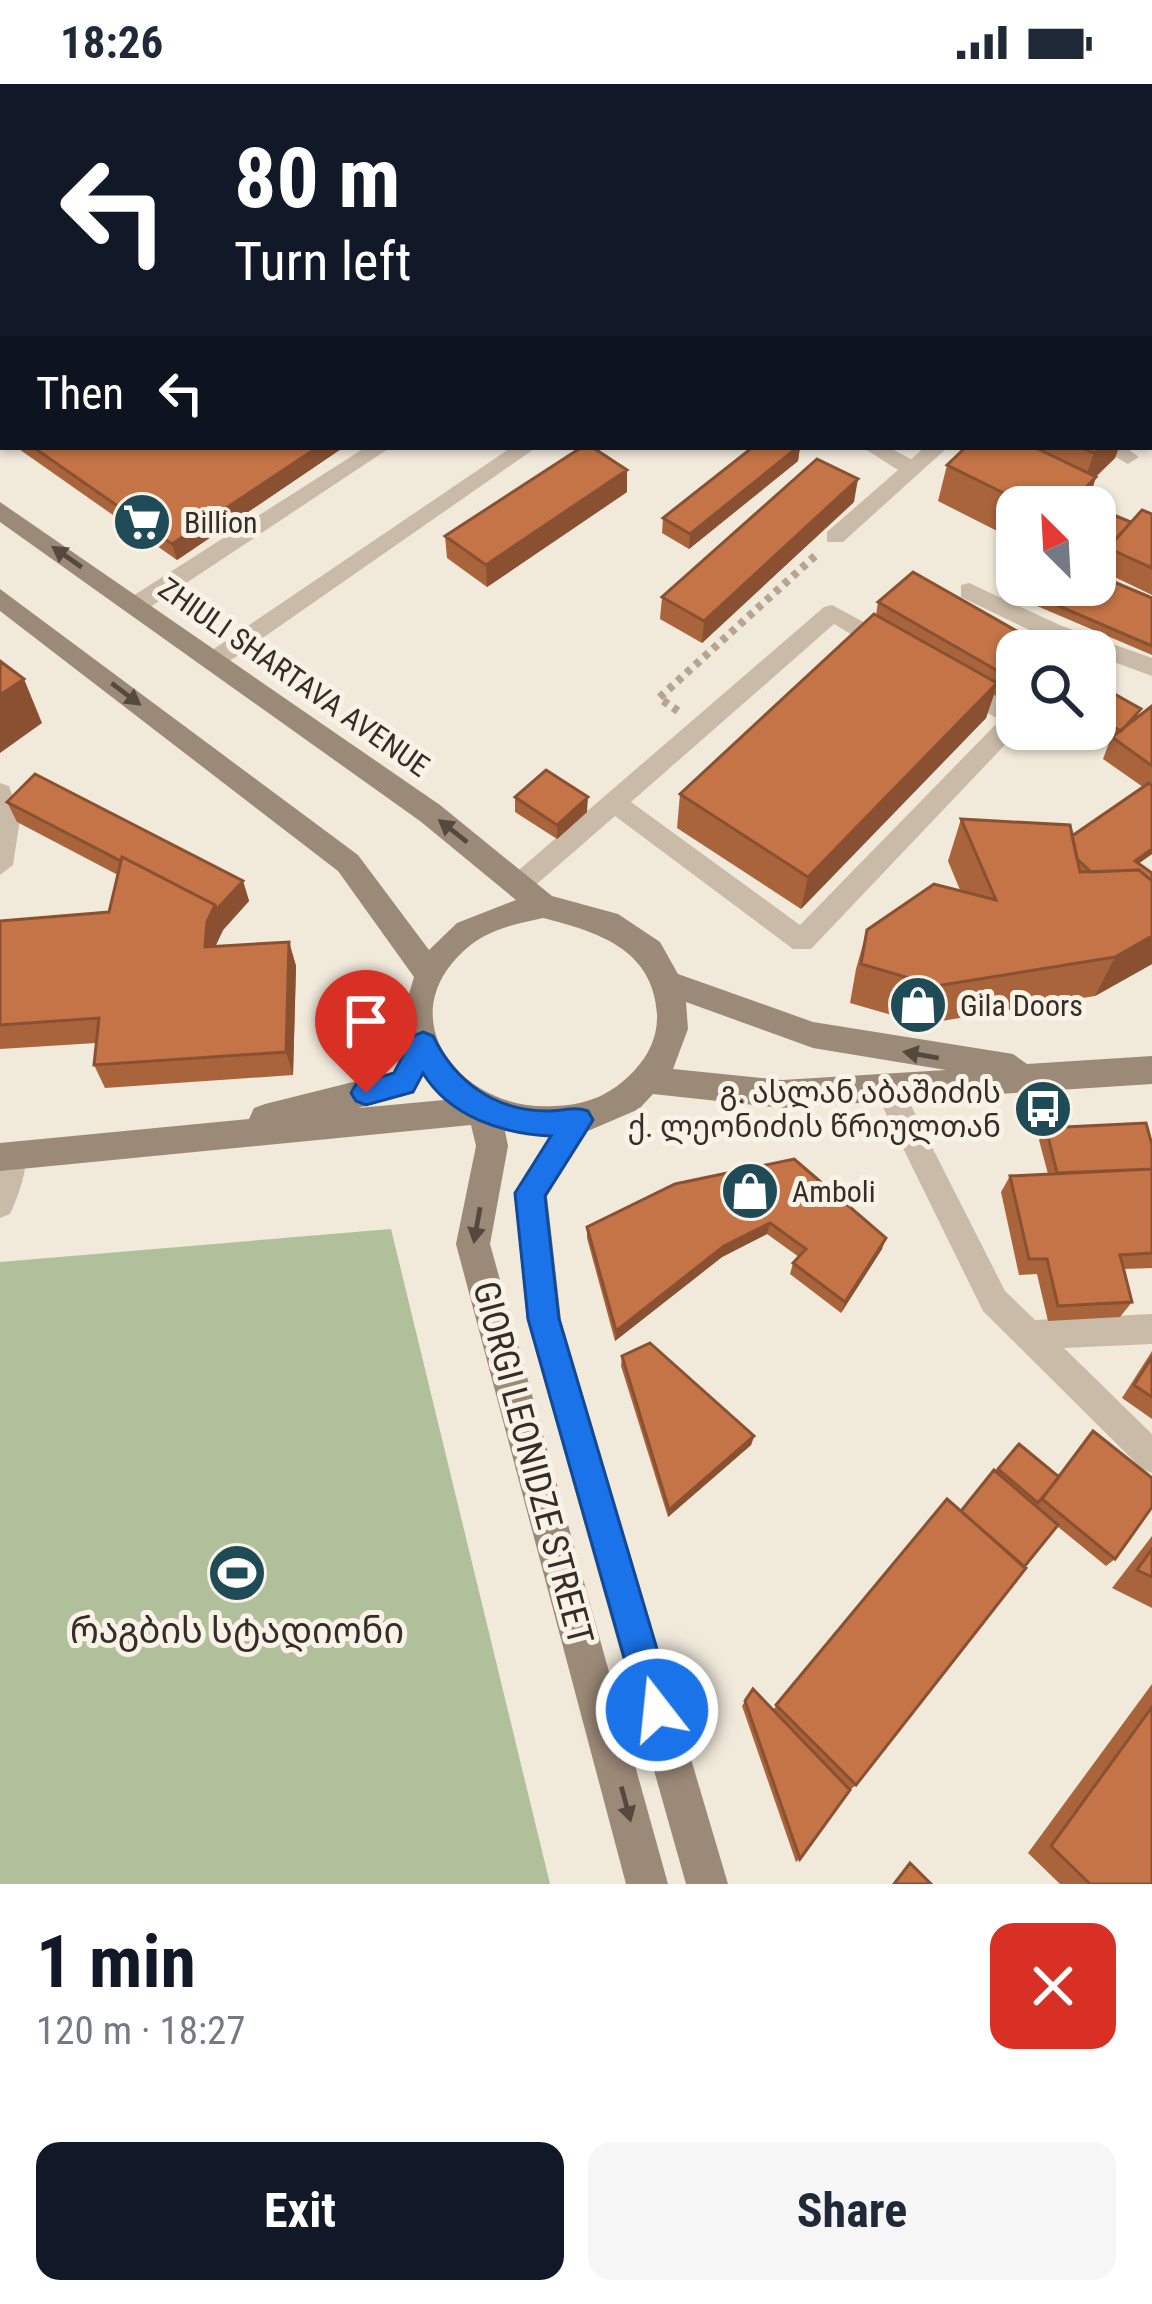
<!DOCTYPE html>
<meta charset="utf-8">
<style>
body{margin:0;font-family:"Roboto Condensed","Noto Sans Georgian",sans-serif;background:#f6f6f7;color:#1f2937;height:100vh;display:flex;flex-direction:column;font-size:45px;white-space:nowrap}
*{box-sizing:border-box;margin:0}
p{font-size:39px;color:#747a83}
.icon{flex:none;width:66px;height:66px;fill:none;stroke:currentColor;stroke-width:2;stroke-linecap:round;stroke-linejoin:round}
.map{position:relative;height:1800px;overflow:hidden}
.details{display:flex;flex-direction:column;background:#fff;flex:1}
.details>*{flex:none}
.top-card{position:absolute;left:0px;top:0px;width:1152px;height:366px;box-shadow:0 3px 9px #0004;background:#111827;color:#fff;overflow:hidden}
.needle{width:78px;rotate:336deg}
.fabs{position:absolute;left:996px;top:402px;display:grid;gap:24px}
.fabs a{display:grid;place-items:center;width:120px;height:120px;border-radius:24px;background:#fff;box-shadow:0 3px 9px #0004;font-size:60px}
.pin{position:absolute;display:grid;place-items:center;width:102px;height:102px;color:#fff;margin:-123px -51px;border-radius:50% 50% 50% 0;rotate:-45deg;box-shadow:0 0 12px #0007}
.pin .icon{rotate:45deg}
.me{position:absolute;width:132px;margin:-66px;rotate:344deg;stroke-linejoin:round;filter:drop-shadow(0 0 9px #0008)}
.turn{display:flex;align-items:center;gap:42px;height:252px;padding:0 36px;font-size:54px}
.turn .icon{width:156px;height:156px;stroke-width:2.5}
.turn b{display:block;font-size:84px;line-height:102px}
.then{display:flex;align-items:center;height:114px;padding:0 36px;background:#0003;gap:24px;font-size:45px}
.round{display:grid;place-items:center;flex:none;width:126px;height:126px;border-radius:24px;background:#f6f6f7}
.summary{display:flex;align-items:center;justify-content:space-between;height:204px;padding:0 36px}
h1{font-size:72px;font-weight:700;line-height:90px;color:#111827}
.action{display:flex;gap:24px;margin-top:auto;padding:24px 36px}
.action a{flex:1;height:138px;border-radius:24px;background:#111827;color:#fff;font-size:48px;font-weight:700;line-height:138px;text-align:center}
.action a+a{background:#f6f6f7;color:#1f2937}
.status{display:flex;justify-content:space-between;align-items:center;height:84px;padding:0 60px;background:#fff;direction:ltr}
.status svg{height:33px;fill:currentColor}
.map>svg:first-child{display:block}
.green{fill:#afc09b}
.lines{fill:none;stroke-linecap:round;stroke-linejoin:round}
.path{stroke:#b5a591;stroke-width:8;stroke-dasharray:6 6;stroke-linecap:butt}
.lane{fill:#c9bba7;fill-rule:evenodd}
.secondary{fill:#9c8a78;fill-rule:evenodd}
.wall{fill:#a9643c}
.shaded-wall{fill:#895131}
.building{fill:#c47446;stroke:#895131;stroke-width:3}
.oneway{fill:#54493f}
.route{fill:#1a73e8;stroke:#114b97;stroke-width:3}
.labels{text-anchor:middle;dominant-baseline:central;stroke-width:10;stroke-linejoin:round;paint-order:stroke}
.poi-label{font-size:30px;fill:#352d27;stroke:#f9f3e7;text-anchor:start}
.street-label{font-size:30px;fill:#352d27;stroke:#f9f3e7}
.near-street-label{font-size:36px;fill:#352d27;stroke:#f9f3e7}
.near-poi-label{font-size:36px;fill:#352d27;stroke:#f9f3e7}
</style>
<div class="status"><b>18:26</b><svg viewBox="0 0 49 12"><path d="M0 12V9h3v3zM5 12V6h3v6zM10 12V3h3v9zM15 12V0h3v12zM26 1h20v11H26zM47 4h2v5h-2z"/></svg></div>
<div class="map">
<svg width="1152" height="1800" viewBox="0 0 1152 1800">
<rect width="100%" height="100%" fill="#f1e9da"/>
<!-- green -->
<path class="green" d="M391 1145 550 1800H0V1178Z"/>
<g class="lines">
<!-- path -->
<path class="path" d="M678 627 659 614 816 471"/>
<!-- lane -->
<path class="lane" d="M343 0H359L361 3H345Z
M664 0H685L687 3H666Z
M366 363H391L144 527H128V515Z
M512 363H537L221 583H205L201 577 205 571Z
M862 363H888L911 375 925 363H948L843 458H827V448L898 386Z
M1098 363H1125L1139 373 1128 380Z
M969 499 1062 542 1152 574V592L1095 571V567L1046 554 961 513V501Z
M832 521 895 555 899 561 895 567H879L834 540 631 718 800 841 1000 636 954 610 950 604 954 598H970L1017 624 1020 645 811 865H793L615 732 530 806H512L508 799 512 792 824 523Z
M0 699 9 702 20 735 13 781 0 791Z
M888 993 898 996 1005 1207 1035 1236 1152 1230V1260L1064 1264 1152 1350V1389L1141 1384 983 1227 874 1005 878 996Z
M13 1059 23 1063C31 1080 18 1112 10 1130L0 1134V1069Z"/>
<!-- secondary -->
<path class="secondary" d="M0 418 440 721 552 812 618 830 660 858 678 890 813 938 1013 970 1027 980 1152 972V1000L782 1024 653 1010 639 1025 588 1047 547 1112 561 1236 728 1800H686L527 1236 514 1109 550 1051 505 1047 508 1062 490 1160 668 1800H626L456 1160 476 1062 471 1041 0 1087V1059L249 1035 254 1024 265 1020 393 988 408 959 406 920 414 893 338 787 0 527V505L358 771 429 866 457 839 516 816 420 737 0 438ZM543 834C598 848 653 865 657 930 658 952 649 971 634 987 611 1011 587 1021 554 1022 462 1028 386 934 467 864 489 845 516 840 543 834ZM686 918 813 964 946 986 782 996 673 985 688 945ZM423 992 444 1016 358 1024 414 1009Z"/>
</g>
<!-- wall -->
<path class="wall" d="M42 0H138L134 3H47Z
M693 0H780L776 3H699Z
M1149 191 1152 192V337L1149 339Z
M16 363H344L177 476Z
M753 363H800L798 377 689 465 662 449 663 434Z
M966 363H1119L1115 374 1096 393 1086 423H1017V457L938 417 947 381Z
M627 408 487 503 447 474 445 452Z
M854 418 702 559 660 535 662 513Z
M1152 430V511L1100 486 1097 491 1152 514V571L1030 519 1033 511 1095 446 1131 438Z
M878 518 1017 567V623L994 611 986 634 801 825 677 744 680 710 876 531Z
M1095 599 1138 633 1152 622V770L1138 780 1152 789V880L1095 912 923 940 850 919 856 885 867 846 960 806 948 777 961 735 1072 752 1143 703 1103 675 1109 659 1086 645H1095Z
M515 713 587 728 557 755 515 728Z
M7 718 243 797 249 817 223 846 215 863 289 858 296 882 293 991 105 1004 94 981 96 959 0 965V837L109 828 118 791 17 738Z
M1046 1044 1152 1061V1184L1124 1185 1132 1218 1120 1233 1048 1237 1037 1190 1019 1191 1001 1108 1010 1092 1048 1090 1039 1056Z
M675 1100 882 1165 841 1229 790 1190 793 1179 799 1173 767 1150 722 1173 615 1257 587 1154V1143Z
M1152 1267V1335L1122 1314Z
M622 1272 754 1352 751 1361 668 1433 621 1282Z
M1093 1347 1115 1475 1106 1482 1057 1442 856 1701 850 1706 800 1775 796 1778 742 1622 753 1605 773 1626 947 1415 961 1427 1019 1360 1058 1392Z
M1152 1452V1524L1112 1504Z
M1152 1600V1800H1060L1028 1769Z"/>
<!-- shaded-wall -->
<path class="shaded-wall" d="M88 0 138 1 134 3H82Z
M571 0H609L604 3H566Z
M747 0H780L776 3H747Z
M953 0H996L992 3H948Z
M1152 32V60L1149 62V34Z
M1152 316V337L1149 339V324Z
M318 363H344L177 476 172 460Z
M798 363H800L798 377 689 465 690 450Z
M1100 363H1119L1115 374 1081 406 1094 369Z
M627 386V408L487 503 486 481Z
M1096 393 1086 423H1066Z
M858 395 854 418 702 559 704 537Z
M24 595 42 639 0 669V611Z
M997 599 986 634 801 825 808 793Z
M588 713 587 728 557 755V741Z
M1152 765V770L1132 784 1135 777Z
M243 797 249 817 223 846 215 863H205L207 838 215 821Z
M1152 852V880L1095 912 1115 873Z
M289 858 296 882 293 991 286 968Z
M770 1139 767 1150 722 1173 615 1257 616 1247 724 1162Z
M886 1154 882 1165 841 1229 845 1218Z
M754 1352 751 1361 668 1433 669 1426Z"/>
<!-- building -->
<path class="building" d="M479 0H571L566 3H474Z
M874 0H953L948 3H869Z
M1113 0H1152V32L1149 34V3H1109Z
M3 168V342L0 340V170Z
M1149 191 1152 192V233L1149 232Z
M1149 263 1152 265V309L1149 308Z
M33 363H318L172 460Z
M582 363H592L627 386 486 481 445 452Z
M753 363H798L690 450 663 434Z
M966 363H1034L1096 393 1066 423H1032L947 381Z
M1080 363H1100L1094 369Z
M817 375 858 395 704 537 662 513Z
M1142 426 1152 430V484L1108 464Z
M1111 430 1131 438 1108 464 1103 479 1095 488V446Z
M913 488 1052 567H1017V598L878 518Z
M1095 490 1152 514V562L1033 511 1043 501H1095Z
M874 530 997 599 808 793 680 710Z
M0 577 24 595 0 611Z
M1095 599 1141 625 1121 647 1095 632Z
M1152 622V682L1112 653Z
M546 686 588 713 557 741 515 713Z
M35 690 243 797 216 826 215 821 122 773 121 777 7 718Z
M1149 699 1152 702V765L1135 777 1152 789V797L1139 786 1091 788 1077 775 1072 752Z
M961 735 1070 741 1080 788 1139 786 1152 797V852L1115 873 936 902 861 880 867 846 934 800 996 816Z
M122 773 215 821 207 838 205 863 289 858 286 968 94 981 99 934 0 941V837L109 828Z
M1146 1039 1152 1061V1085L1057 1089 1046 1044Z
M794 1075 886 1154 845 1218 793 1179 806 1165 770 1139 724 1162 616 1247 587 1143 675 1100Z
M1152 1085V1169L1120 1171 1132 1218 1058 1222 1047 1175H1029L1010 1092Z
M650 1259 754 1352 669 1426 622 1272Z
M1152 1273V1313L1134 1301Z
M1093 1347 1152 1394V1423L1115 1475 1042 1415Z
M1019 1360 1059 1393 1038 1419 998 1385Z
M994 1386 1058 1441 1024 1483 961 1427Z
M947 1415 1026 1484 856 1701 776 1621Z
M1152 1465V1493L1137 1486Z
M753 1605 850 1706 800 1775 745 1617Z
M1152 1623V1800H1090L1051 1762Z
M910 1779 931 1800H894Z"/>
<!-- one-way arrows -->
<defs><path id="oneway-solid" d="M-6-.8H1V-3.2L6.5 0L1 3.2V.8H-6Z" transform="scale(3)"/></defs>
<g class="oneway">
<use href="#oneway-solid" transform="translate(67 473) rotate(-145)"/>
<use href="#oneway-solid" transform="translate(126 610) rotate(37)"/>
<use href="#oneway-solid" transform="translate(453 747) rotate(-142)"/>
<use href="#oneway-solid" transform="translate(921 971) rotate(-170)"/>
<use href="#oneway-solid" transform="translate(477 1141) rotate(100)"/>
<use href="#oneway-solid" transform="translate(626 1720) rotate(75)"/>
</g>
<!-- route -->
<path class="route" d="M423 948 433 952C455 998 496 1028 550 1027 564 1027 574 1022 588 1027L593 1036 545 1112 559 1235 675 1626 669 1639 657 1644 644 1639 639 1626 528 1235 515 1109 551 1052C502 1050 449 1032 423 989L413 1008 366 1021 356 1017 351 1009 356 1000 394 989 413 952Z"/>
<!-- icons -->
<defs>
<symbol id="supermarket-disc" viewBox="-11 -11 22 22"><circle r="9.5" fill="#1e4b56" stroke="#f9f3e7"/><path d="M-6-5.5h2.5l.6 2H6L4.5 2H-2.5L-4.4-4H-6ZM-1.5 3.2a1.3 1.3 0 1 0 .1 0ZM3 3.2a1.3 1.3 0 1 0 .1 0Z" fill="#fff"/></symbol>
<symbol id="shop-disc" viewBox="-11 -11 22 22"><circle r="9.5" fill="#1e4b56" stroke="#f9f3e7"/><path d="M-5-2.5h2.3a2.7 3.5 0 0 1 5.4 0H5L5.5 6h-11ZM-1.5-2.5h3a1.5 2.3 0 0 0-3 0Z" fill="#fff"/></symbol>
<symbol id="bus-disc" viewBox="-11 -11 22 22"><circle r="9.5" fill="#1e4b56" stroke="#f9f3e7"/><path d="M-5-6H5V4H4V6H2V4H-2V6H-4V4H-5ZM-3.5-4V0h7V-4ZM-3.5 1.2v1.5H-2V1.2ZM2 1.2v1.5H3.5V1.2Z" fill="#fff"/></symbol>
<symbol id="stadium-disc" viewBox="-11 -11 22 22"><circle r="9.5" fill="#1e4b56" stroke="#f9f3e7"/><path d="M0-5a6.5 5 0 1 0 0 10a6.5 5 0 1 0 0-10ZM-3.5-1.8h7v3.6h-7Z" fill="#fff"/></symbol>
</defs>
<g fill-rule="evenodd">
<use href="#supermarket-disc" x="109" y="405" width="66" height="66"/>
<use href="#shop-disc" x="885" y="888" width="66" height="66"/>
<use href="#bus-disc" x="1010" y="992" width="66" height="66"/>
<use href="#shop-disc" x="717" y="1074" width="66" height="66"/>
<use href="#stadium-disc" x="204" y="1456" width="66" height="66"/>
</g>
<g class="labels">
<!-- poi labels -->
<g class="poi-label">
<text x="184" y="438">Billion</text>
<text x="960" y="921">Gila Doors</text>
<text x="1001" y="1008" text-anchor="end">გ. ასლან აბაშიძის<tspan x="1001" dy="34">ქ. ლეონიძის წრიულთან</tspan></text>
<text x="792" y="1107">Amboli</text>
</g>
<!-- street labels -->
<g class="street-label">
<text transform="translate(294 593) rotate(35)">ZHIULI SHARTAVA AVENUE</text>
</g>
<!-- near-street labels -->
<g class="near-street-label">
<text transform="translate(533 1379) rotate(75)">GIORGI LEONIDZE STREET</text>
</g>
<!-- near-poi labels -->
<g class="near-poi-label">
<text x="237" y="1547">რაგბის სტადიონი</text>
</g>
</g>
</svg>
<div class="fabs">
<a><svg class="needle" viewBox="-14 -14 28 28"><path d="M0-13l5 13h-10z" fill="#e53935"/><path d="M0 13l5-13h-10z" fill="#747a83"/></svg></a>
<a><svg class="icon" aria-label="search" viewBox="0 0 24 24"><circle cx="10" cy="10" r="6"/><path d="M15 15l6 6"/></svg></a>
</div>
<div class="pin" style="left:366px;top:1009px;background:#d93025"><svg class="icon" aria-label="arrive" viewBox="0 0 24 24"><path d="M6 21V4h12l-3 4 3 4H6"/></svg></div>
<svg class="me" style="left:657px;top:1626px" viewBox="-20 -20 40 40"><circle r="17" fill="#1a73e8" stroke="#fff" stroke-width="3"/><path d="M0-11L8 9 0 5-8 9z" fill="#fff"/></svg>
<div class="top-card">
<div class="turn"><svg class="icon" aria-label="left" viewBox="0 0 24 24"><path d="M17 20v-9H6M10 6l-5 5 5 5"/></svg><div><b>80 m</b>Turn left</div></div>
<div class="then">Then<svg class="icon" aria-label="left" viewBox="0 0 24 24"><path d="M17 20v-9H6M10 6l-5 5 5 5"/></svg></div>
</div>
</div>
<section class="details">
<div class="summary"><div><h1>1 min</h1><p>120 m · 18:27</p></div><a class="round" style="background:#d93025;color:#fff"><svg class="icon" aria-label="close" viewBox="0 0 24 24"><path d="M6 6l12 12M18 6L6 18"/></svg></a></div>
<div class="action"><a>Exit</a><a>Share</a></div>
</section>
